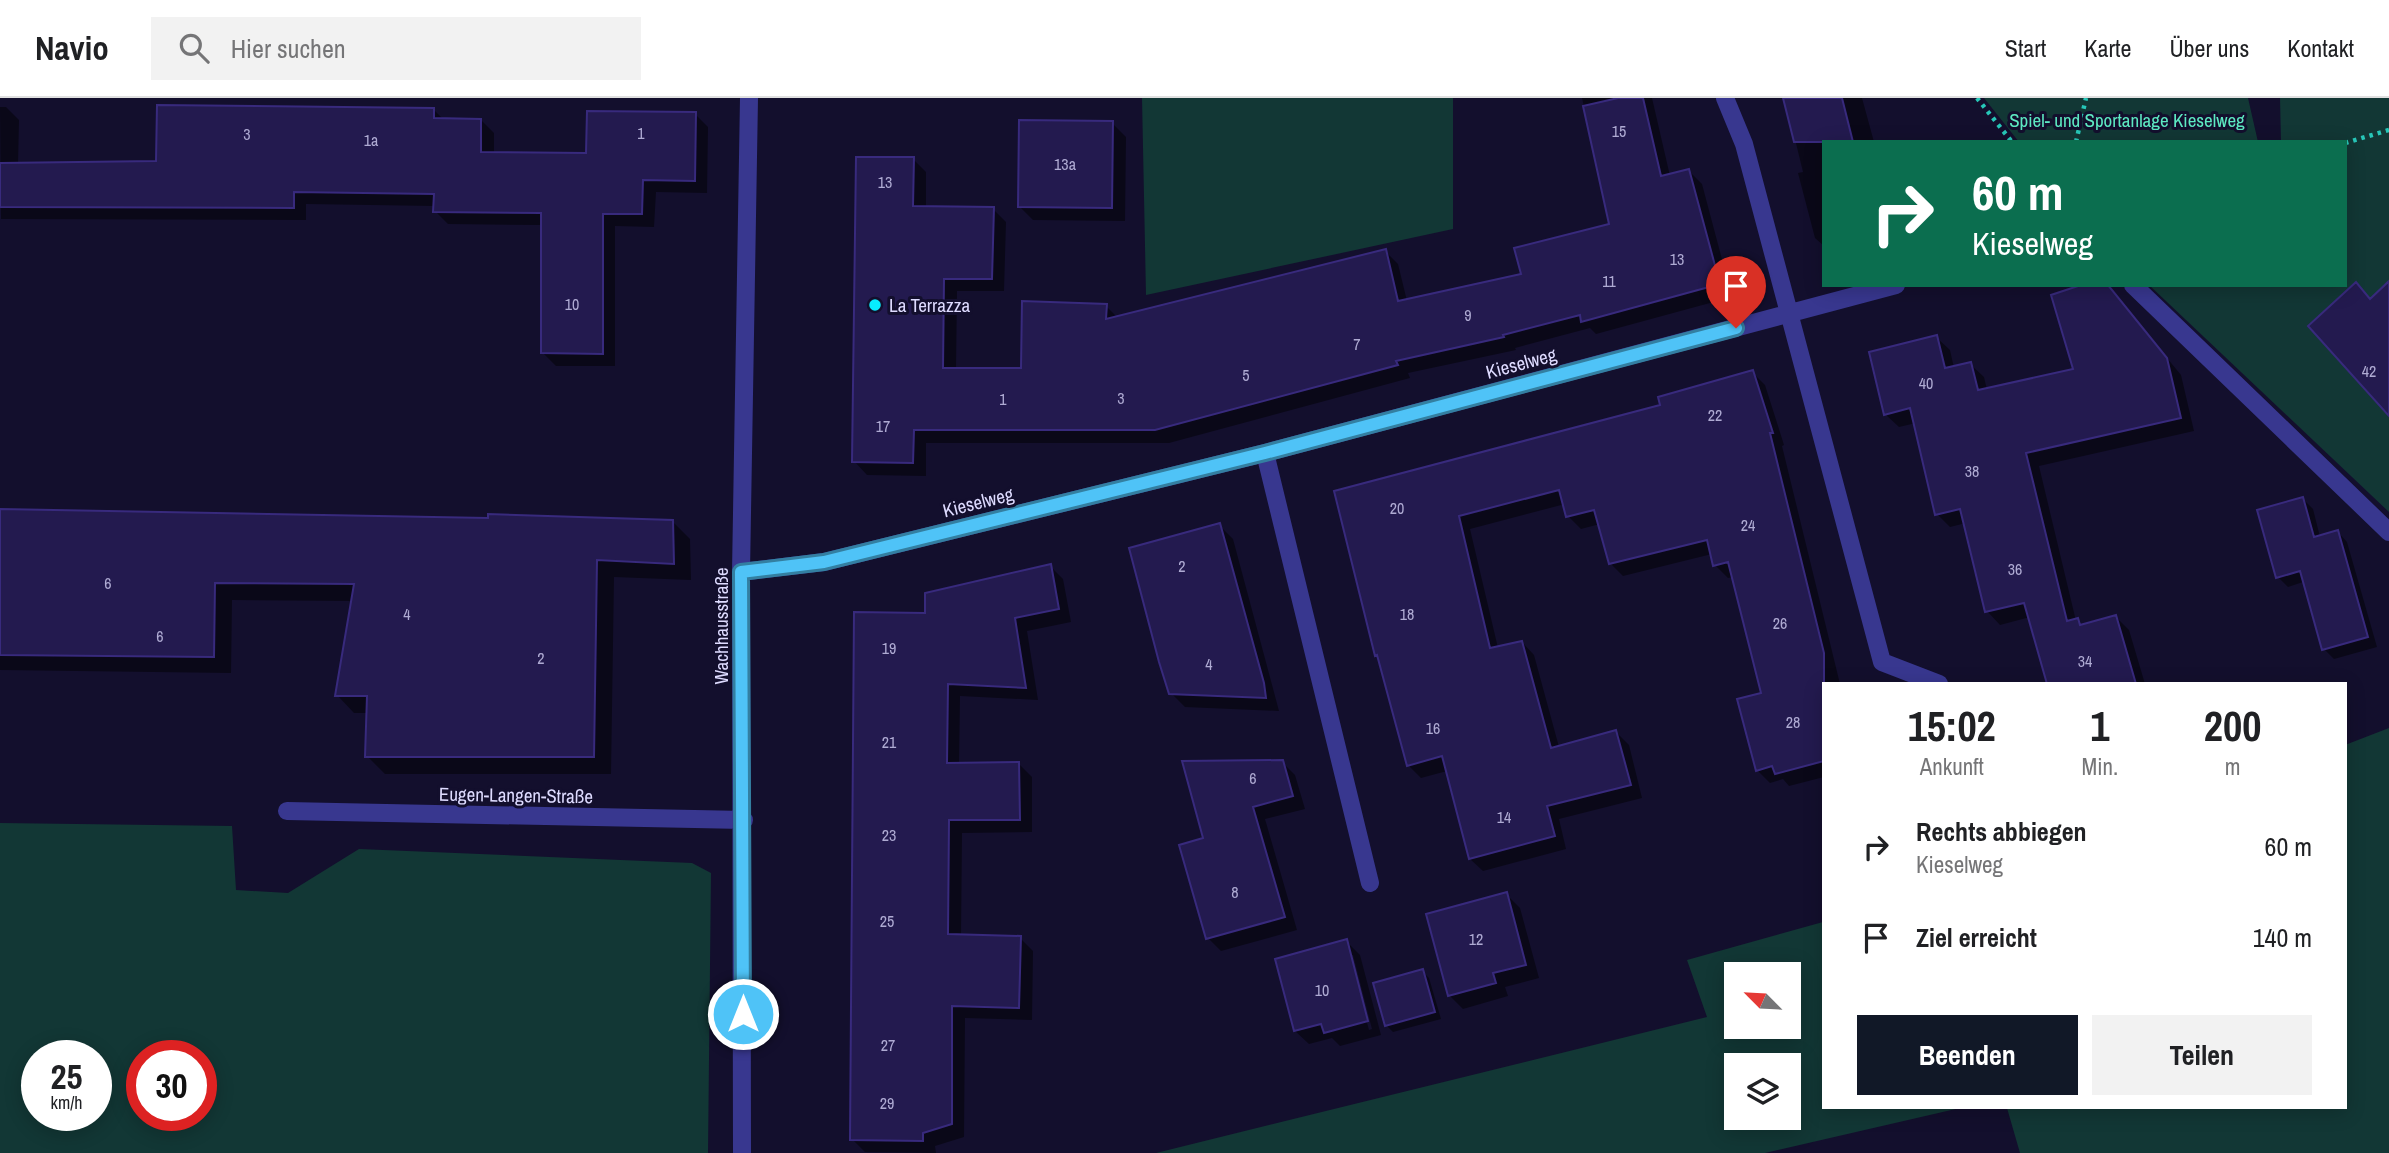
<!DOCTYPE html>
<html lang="de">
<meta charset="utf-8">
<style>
body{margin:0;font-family:"Archivo Narrow",sans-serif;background:#f2f2f2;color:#202124;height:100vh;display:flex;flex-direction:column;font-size:26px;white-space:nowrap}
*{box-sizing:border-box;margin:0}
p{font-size:23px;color:#757577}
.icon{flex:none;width:38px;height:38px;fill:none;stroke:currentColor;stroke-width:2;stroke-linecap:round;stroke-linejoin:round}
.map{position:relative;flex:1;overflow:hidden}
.panel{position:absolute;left:1822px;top:584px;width:525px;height:427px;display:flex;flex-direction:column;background:#fff;border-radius:0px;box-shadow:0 4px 18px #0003}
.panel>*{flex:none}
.guide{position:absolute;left:1822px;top:42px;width:525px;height:147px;border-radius:0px;box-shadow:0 4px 18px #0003;background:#0b6e4f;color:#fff;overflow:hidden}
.needle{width:46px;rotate:294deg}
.buttons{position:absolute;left:1724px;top:864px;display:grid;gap:14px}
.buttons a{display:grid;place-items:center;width:77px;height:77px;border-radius:0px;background:#fff;box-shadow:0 4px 18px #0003;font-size:35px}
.speed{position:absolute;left:21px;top:942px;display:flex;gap:14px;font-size:35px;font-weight:700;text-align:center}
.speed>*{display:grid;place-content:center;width:91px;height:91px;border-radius:50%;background:#fff;box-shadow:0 4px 18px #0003;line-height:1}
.speed small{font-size:18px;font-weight:400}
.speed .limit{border:10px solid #d22;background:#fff;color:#111}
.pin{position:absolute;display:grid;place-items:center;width:60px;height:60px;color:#fff;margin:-72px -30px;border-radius:50% 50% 50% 0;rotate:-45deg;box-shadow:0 0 7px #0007}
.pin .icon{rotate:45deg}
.me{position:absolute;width:77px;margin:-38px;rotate:0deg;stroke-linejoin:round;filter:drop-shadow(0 0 5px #0008)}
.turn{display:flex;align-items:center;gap:24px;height:147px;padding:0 35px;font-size:32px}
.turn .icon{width:91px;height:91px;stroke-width:2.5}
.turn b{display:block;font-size:49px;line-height:60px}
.eta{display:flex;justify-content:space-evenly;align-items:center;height:119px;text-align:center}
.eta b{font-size:42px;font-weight:700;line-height:49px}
.button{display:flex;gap:14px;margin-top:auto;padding:14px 35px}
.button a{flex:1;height:80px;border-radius:0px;background:#111827;color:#fff;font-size:28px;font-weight:700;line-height:80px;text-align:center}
.button a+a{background:#f2f2f2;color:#202124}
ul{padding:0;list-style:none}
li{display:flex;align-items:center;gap:21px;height:91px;padding:0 35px}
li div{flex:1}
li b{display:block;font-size:26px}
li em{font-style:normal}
header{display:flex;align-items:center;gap:42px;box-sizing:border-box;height:98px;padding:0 35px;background:#fff;border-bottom:2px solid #e0e0e0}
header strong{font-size:33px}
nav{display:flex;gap:38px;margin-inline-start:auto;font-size:24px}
.search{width:490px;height:63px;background:#f2f2f2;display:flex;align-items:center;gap:18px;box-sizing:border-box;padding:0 24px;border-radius:0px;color:#757577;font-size:26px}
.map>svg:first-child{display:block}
.green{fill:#123735;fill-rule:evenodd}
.shadow{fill:#0007;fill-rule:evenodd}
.building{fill:#231a4f;stroke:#382a7d;stroke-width:2}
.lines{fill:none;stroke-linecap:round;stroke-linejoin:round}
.path{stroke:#27c7b8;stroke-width:4.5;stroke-dasharray:3.5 5;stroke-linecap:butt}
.street{stroke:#38378f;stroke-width:18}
.route-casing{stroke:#337fa1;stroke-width:18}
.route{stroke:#4fc3f7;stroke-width:12}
.poi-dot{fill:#07eeff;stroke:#130f2d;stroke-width:2.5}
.labels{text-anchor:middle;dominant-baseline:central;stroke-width:6;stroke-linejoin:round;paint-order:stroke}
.number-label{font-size:16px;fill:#afabd3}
.park-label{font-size:19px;fill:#5de9c2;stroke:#130f2d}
.poi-label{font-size:19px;fill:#dedbff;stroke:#130f2d;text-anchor:start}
.street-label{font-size:19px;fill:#dedbff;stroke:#130f2d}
</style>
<header>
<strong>Navio</strong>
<div class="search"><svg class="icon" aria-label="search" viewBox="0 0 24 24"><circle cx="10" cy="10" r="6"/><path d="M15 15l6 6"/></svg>Hier suchen</div>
<nav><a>Start</a><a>Karte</a><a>Über uns</a><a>Kontakt</a></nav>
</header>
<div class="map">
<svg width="2389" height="1055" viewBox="0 0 2389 1055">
<rect width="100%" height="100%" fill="#130f2d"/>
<!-- green -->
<path class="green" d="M1142 0H1453V131L1146 197Z
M1984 0H2248L2258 44H2019Z
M2280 0H2389V414L2149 187H2345V44H2281Z
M2389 630V1055H2020L2007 1010H2345V647Z
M0 725 232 728 236 792 288 795 359 751 692 765 711 775 708 1055H0ZM96 957V1017H37V957ZM201 957V1017H142V957Z
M1823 824 1824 1010H1960L1765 1055H1156L1707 919 1687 862ZM1736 877H1788V929H1736ZM1736 968H1788V1020H1736Z"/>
<!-- shadow -->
<path class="shadow" d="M1582 0H1652L1670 78 1689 73 1702 86 1732 199 1596 236 1590 230 1515 250 1516 252 1408 275 1410 280 1169 345H926V378L867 377 854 363 913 61 926 74V110L993 111 1006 124 1004 193H957L956 271H1022L1106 208 1118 220 1385 153 1398 166 1407 203 1523 177 1611 127Z
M1785 0H1862L1874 44H1824V148L1815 140 1798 75 1803 74Z
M0 9H6L19 22 18 67 158 65 433 11 444 22H481L494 35V56L588 57 695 16 708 29 707 95 656 94 654 129 615 128V268H556L543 255V127L448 126 435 113V108L306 106V122L1 121Z
M1112 25 1126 39 1125 123 1033 122 1019 108Z
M2107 187 2181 277 2194 333 2039 368 2076 523 2083 528 2116 519 2129 532 2145 586H2049L2030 519 2000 527 1987 513 1966 425 1950 429 1937 416 1916 325 1899 329 1885 316 1936 239 1950 252 1954 270 1970 266 1984 279 1987 292 2075 273Z
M1752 274 1765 287 1784 347 1782 348 1840 586H1824V679L1789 688 1783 681 1770 685 1757 672 1763 596 1733 479 1728 480 1715 467 1712 456 1623 478 1610 465 1600 426 1581 431 1568 418 1565 406 1470 431 1498 550 1522 544 1534 557 1559 649 1616 634 1629 647 1642 700 1559 721 1566 751 1483 773 1470 761 1447 673 1421 680 1408 667 1380 561 1376 557 1336 394 1662 309Z
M2303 401 2313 411 2320 439 2338 434 2347 444 2377 549 2334 561 2324 551 2303 484 2288 489 2278 479Z
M0 413 672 423 690 441 691 482 614 479 611 676H385L367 658 368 615H354L337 597 353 503 232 502 231 575 0 572Z
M1219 427 1233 441 1279 613 1185 609 1171 595Z
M1050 468 1063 481 1071 524 1027 533 1038 602 960 598 959 666H1019L1032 679V734L962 735 961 838 1020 840 1033 853 1032 922 965 920 964 1039 935 1048 936 1055 865 1054 852 1041 927 517Z
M1282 664 1295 677 1305 711 1265 721 1297 832 1221 853 1208 840 1206 741Z
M1506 796 1520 810 1539 880 1505 889 1508 898 1463 911 1449 897Z
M1346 843 1360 857 1381 937 1340 948 1332 940 1309 946 1295 933ZM1349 857H1353L1372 931 1369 932Z
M1422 873 1429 880 1441 921 1393 934 1386 927Z"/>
<!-- building -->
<path class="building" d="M1618 0H1643L1661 78 1689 71 1720 186 1581 224 1580 217 1503 237 1504 239 1396 263 1398 267 1155 332H914L913 365 852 364 856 59H914L913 108 994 109 992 181H944L943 270H1021L1022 203 1107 206 1106 221 1386 151 1398 203 1521 176 1514 150 1609 126 1583 8Z
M1783 0H1842L1853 44H1794Z
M157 7 434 10V20L481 21V54L586 55 587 13 696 14 695 83 643 82 642 116H603V256L541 255V115L433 114 434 96 294 94V110L0 109V65L156 63Z
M1019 22 1113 23 1112 110 1018 109Z
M2389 183V318L2308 228 2356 184 2370 201Z
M2081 187H2108L2167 260 2181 320 2026 355 2067 523 2078 520 2080 527 2116 517 2136 586H2047L2024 505 1985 514 1960 411 1935 417 1910 310 1884 317 1869 254 1937 237 1945 270 1971 264 1978 292 2073 271 2051 197Z
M1753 272 1773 335H1770L1824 555V663L1775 676 1772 668 1756 673 1737 601 1761 595 1728 464 1713 468 1707 442 1609 466 1594 412 1566 419 1559 392 1459 418 1490 550 1522 543 1551 650 1616 632 1631 687 1547 708 1555 738 1469 761 1442 658 1407 668 1377 557 1375 558 1334 393 1660 307 1658 299Z
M2303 399 2314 439 2338 432 2368 539 2322 552 2300 473 2276 480 2257 412Z
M0 411 488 420V416L673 422 674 466 597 462 594 659H365L367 598H335L354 486 215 485 214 559 0 557Z
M1220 425 1264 585 1266 600 1169 596 1159 564 1129 450Z
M1051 466 1059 511 1015 520 1026 590 948 586 947 665 1019 664 1020 722H949L948 836 1021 838 1019 910 952 908V1026L923 1035V1043L850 1042 854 514 925 515V495Z
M1283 662 1293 698 1253 709 1285 819 1206 841 1179 747 1203 740 1182 663Z
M1507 794 1526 867 1493 875 1496 885 1448 898 1426 816Z
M1347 841 1368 923 1324 935 1321 926 1294 933 1275 861Z
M1423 871 1435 914 1385 928 1373 885Z"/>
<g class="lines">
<!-- path -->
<path class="path" d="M1977 0 2012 44
M2076 44 2086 0
M2345 45 2389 32"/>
<!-- street -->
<path class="street" d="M1725 0 1744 46 1882 564 1939 586
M2133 187 2389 434
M1265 355 1370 785
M741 474 824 464 1265 355 1896 187
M287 713 744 722
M742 1055 741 474 749 0"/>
</g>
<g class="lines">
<defs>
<path id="route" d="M743 916 741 474 824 464 1265 355 1736 230"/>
</defs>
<!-- route casing -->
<use href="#route" class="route-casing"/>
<!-- route -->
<use href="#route" class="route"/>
</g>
<!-- markers -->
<circle class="poi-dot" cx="875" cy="207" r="7"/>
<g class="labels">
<!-- number labels -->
<g class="number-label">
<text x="1619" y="33">15</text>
<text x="641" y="35">1</text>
<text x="247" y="36">3</text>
<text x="371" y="42">1a</text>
<text x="1065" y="66">13a</text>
<text x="885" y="84">13</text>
<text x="1677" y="161">13</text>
<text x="1609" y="183">11</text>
<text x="572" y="206">10</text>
<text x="1468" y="217">9</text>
<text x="1357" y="246">7</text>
<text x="2369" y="273">42</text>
<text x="1246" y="277">5</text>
<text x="1926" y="285">40</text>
<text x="1121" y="300">3</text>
<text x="1003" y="301">1</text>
<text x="1715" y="317">22</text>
<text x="883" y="328">17</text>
<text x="1972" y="373">38</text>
<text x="1397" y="410">20</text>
<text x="1748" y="427">24</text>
<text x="1182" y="468">2</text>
<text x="2015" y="471">36</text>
<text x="108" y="485">6</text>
<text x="407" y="516">4</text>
<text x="1407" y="516">18</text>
<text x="1780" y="525">26</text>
<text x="160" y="538">6</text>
<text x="889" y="550">19</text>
<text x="541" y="560">2</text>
<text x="2085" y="563">34</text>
<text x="1209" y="566">4</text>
<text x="1793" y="624">28</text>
<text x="1433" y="630">16</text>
<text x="889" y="644">21</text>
<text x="1253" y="680">6</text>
<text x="1504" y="719">14</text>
<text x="889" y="737">23</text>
<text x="1235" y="794">8</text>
<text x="887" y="823">25</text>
<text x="1476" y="841">12</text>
<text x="1322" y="892">10</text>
<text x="888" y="947">27</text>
<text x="887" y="1005">29</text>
</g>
<!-- park labels -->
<g class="park-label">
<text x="2127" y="22">Spiel- und Sportanlage Kieselweg</text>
</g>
<!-- poi labels -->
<g class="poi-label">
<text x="889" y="207">La Terrazza</text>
</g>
<!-- street labels -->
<g class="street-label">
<text transform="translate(1521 265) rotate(-15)">Kieselweg</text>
<text transform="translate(978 404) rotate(-14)">Kieselweg</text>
<text transform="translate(721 528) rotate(-90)">Wachhausstraße</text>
<text transform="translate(516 697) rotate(1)">Eugen-Langen-Straße</text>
</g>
</g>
</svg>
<div class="buttons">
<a><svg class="needle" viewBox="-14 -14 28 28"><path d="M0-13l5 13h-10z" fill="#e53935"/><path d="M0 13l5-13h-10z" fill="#757577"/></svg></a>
<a><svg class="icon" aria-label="layers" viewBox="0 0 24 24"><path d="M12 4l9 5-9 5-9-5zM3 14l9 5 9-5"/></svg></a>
</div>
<div class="speed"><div>25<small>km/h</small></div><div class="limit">30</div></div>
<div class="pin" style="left:1736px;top:230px;background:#d93025"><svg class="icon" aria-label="arrive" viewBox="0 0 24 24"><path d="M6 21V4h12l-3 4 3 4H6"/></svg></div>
<svg class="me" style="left:743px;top:916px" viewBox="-20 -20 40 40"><circle r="17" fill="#4fc3f7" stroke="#fff" stroke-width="3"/><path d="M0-11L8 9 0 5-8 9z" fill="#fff"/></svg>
<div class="guide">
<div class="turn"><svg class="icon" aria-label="right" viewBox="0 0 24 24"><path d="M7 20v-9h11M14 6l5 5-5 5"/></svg><div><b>60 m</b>Kieselweg</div></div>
</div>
<section class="panel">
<div class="eta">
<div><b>15:02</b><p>Ankunft</p></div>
<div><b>1</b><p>Min.</p></div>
<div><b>200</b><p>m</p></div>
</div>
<ul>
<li><svg class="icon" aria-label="right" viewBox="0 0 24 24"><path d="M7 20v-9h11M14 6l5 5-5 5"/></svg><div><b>Rechts abbiegen</b><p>Kieselweg</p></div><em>60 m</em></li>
<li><svg class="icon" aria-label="arrive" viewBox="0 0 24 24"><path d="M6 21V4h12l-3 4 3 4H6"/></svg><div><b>Ziel erreicht</b></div><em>140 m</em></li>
</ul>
<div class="button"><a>Beenden</a><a>Teilen</a></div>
</section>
</div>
